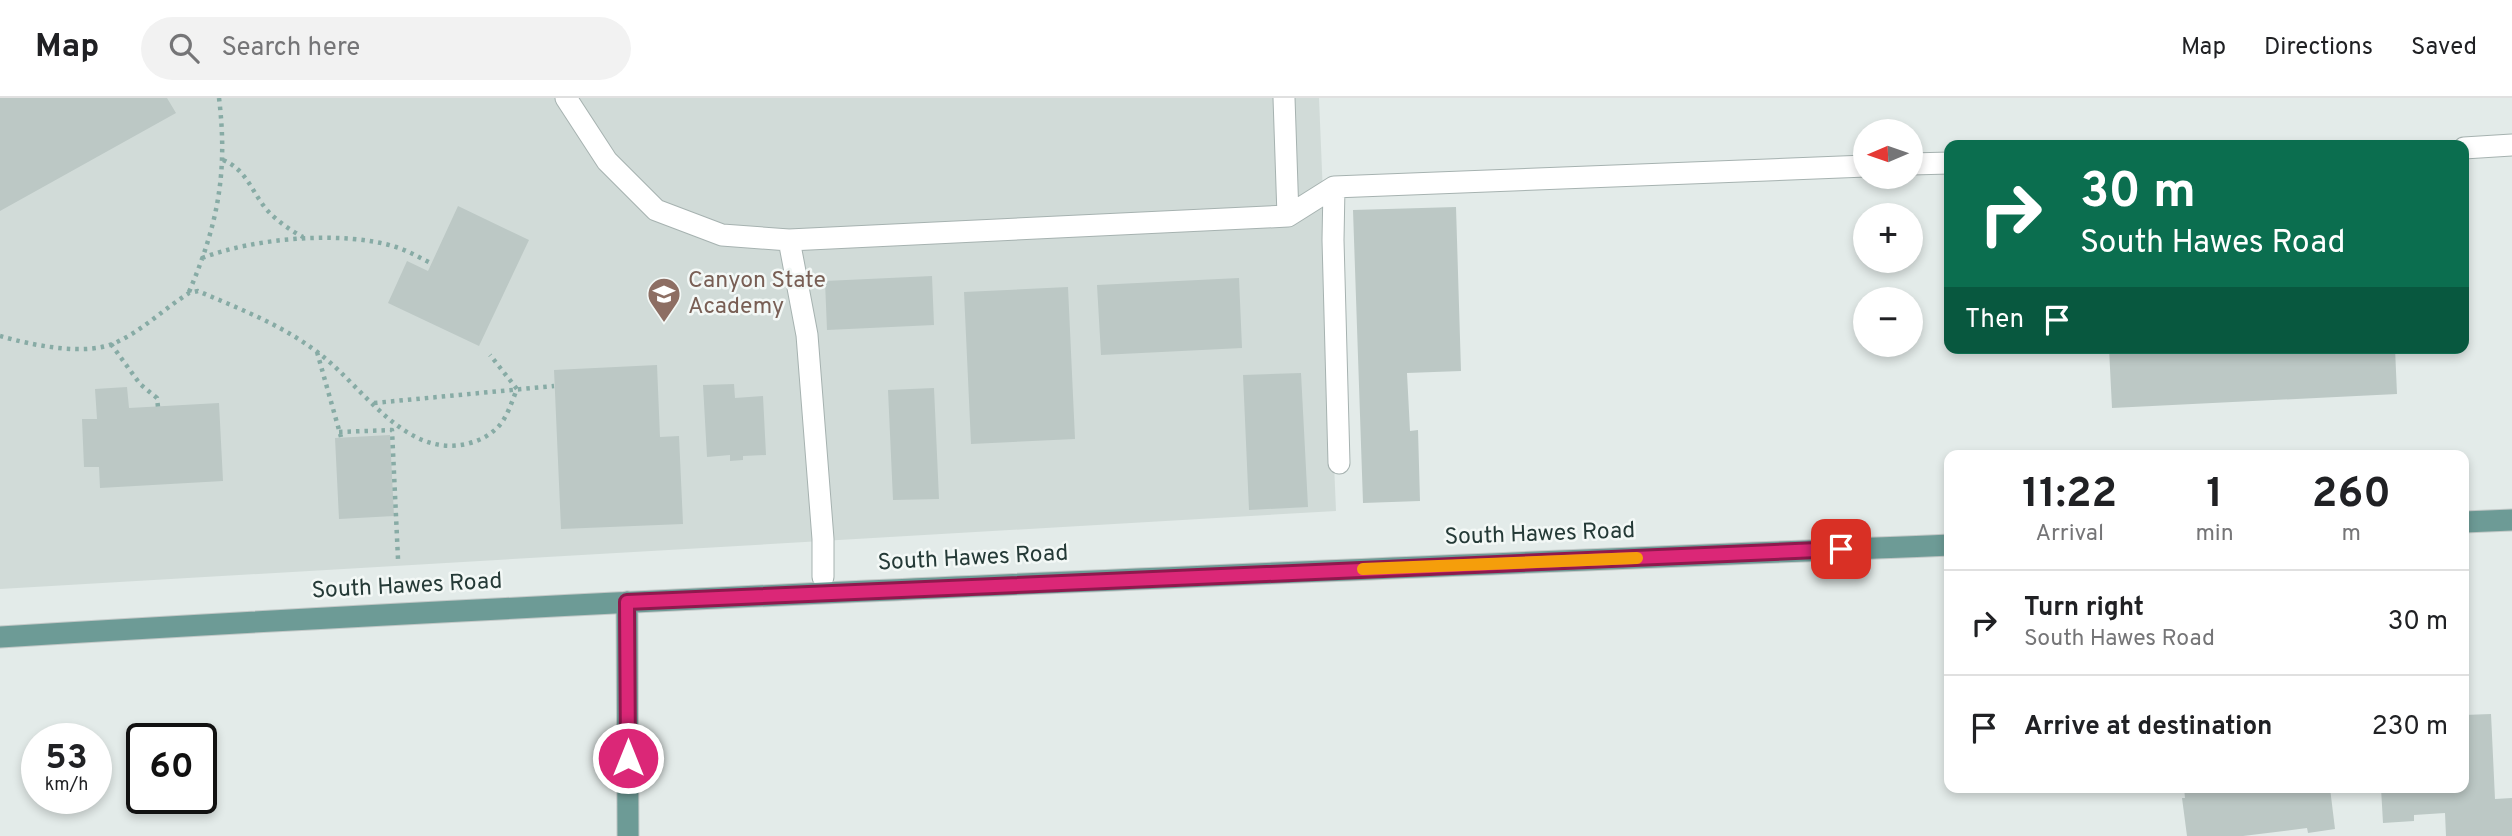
<!DOCTYPE html>
<meta charset="utf-8">
<style>
body{margin:0;font-family:Overpass,sans-serif;background:#f2f2f2;color:#202124;height:100vh;display:flex;flex-direction:column;font-size:26px;white-space:nowrap}
*{box-sizing:border-box;margin:0}
p{font-size:23px;color:#757577}
.icon{flex:none;width:38px;height:38px;fill:none;stroke:currentColor;stroke-width:2;stroke-linecap:round;stroke-linejoin:round}
.map{position:relative;flex:1;overflow:hidden}
.panel{position:absolute;left:1944px;top:352px;width:525px;height:343px;display:flex;flex-direction:column;background:#fff;border-radius:14px;box-shadow:0 4px 10px #0003}
.panel>*{flex:none}
.top-card{position:absolute;left:1944px;top:42px;width:525px;height:214px;border-radius:14px;box-shadow:0 4px 10px #0003;background:#0b6e4f;color:#fff;overflow:hidden}
.needle{width:46px;rotate:268deg}
.buttons{position:absolute;left:1853px;top:21px;display:grid;gap:14px}
.buttons a{display:grid;place-items:center;width:70px;height:70px;border-radius:50%;background:#fff;box-shadow:0 4px 10px #0003;font-size:35px}
.speed{position:absolute;left:21px;top:625px;display:flex;gap:14px;font-size:35px;font-weight:700;text-align:center}
.speed>*{display:grid;place-content:center;width:91px;height:91px;border-radius:50%;background:#fff;box-shadow:0 4px 10px #0003;line-height:1}
.speed small{font-size:18px;font-weight:400}
.speed .limit{border:4px solid #111;border-radius:10px;background:#fff;color:#111}
.pin{position:absolute;display:grid;place-items:center;width:60px;height:60px;color:#fff;margin:-30px;border-radius:14px;box-shadow:0 4px 10px #0006}
.me{position:absolute;width:77px;margin:-38px;rotate:0deg;stroke-linejoin:round;filter:drop-shadow(0 0 5px #0008)}
.turn{display:flex;align-items:center;gap:24px;height:147px;padding:0 21px;font-size:32px}
.turn .icon{width:91px;height:91px;stroke-width:2.5}
.turn b{display:block;font-size:49px;line-height:60px}
.then{display:flex;align-items:center;height:66px;padding:0 21px;background:#0003;gap:14px;font-size:26px}
.eta{display:flex;justify-content:space-evenly;align-items:center;height:119px;text-align:center}
.eta b{font-size:42px;font-weight:700;line-height:49px}
ul{padding:0;list-style:none}
li{display:flex;align-items:center;gap:21px;height:105px;padding:0 21px;border-top:2px solid #e0e0e0}
li div{flex:1}
li b{display:block;font-size:26px}
li em{font-style:normal}
header{display:flex;align-items:center;gap:42px;box-sizing:border-box;height:98px;padding:0 35px;background:#fff;border-bottom:2px solid #e0e0e0}
header strong{font-size:33px}
nav{display:flex;gap:38px;margin-inline-start:auto;font-size:24px}
.search{width:490px;height:63px;background:#f2f2f2;display:flex;align-items:center;gap:18px;box-sizing:border-box;padding:0 24px;border-radius:38px;color:#757577;font-size:26px}
.map>svg:first-child{display:block}
.built{fill:#d1dbd8}
.building{fill:#bcc8c5}
.lines{fill:none;stroke-linecap:round;stroke-linejoin:round}
.minor-casing{stroke:#a6b2b0;stroke-width:23}
.major-casing{stroke:#c2c8c7;stroke-width:23}
.path{stroke:#87aba5;stroke-width:4.5;stroke-dasharray:3.5 5;stroke-linecap:butt}
.minor{stroke:#fff;stroke-width:21}
.major{stroke:#6d9b96;stroke-width:21}
.route-casing{stroke:#8e194d;stroke-width:18}
.route{stroke:#db2777;stroke-width:12}
.slow{stroke:#f59e0b;stroke-width:12}
.labels{text-anchor:middle;dominant-baseline:central;stroke-width:5;stroke-linejoin:round;paint-order:stroke}
.education-label{font-size:23px;fill:#785e54;stroke:#f3f8f6;text-anchor:start}
.street-label{font-size:23px;fill:#253a37;stroke:#f3f8f6}
</style>
<header>
<strong>Map</strong>
<div class="search"><svg class="icon" aria-label="search" viewBox="0 0 24 24"><circle cx="10" cy="10" r="6"/><path d="M15 15l6 6"/></svg>Search here</div>
<nav><a>Map</a><a>Directions</a><a>Saved</a></nav>
</header>
<div class="map">
<svg width="2512" height="738" viewBox="0 0 2512 738">
<rect width="100%" height="100%" fill="#e3ebe9"/>
<!-- built -->
<path class="built" d="M0 0H1319L1336 413 0 491Z"/>
<!-- building -->
<path class="building" d="M0 0H167L176 15 0 113Z
M458 108 529 142 479 248 388 205 407 163 428 173Z
M1456 109 1461 273 1407 275 1410 333 1418 332 1420 403 1363 405 1353 112Z
M932 178 934 227 827 232 825 183Z
M1239 180 1242 250 1101 257 1097 187Z
M1068 189 1075 341 971 346 964 194Z
M2109 250H2395L2397 296 2112 310Z
M657 267 660 339 679 338 683 426 561 431 554 272Z
M1301 275 1308 409 1249 412 1243 277Z
M734 286 735 300 763 298 766 357 743 358V362L730 363V357L707 359 703 287Z
M127 289 129 310 219 305 223 383 100 390 99 369H84L82 321H97L95 291Z
M934 290 939 401 893 402 888 292Z
M390 337 394 418 339 421 335 340Z
M2491 616 2495 701 2512 700V738H2446L2445 715 2414 717V723L2383 725 2381 690H2464V617Z
M2184 690H2330L2335 731 2308 735 2307 730 2243 738H2187L2182 700H2185Z"/>
<g class="lines">
<defs>
<path id="minor" d="M566 0 607 63 656 112 722 137 789 142 1288 118 1334 89 1866 68
M1284 0 1288 118
M2464 50 2512 47
M1911 66 1950 65
M1334 89 1333 142 1339 365
M789 142 807 237 823 441V479"/>
<path id="major" d="M2464 424 2512 422
M627 504 628 738
M0 539C649 499 1299 474 1950 447"/>
</defs>
<!-- minor casing -->
<use href="#minor" class="minor-casing"/>
<!-- major casing -->
<use href="#major" class="major-casing"/>
<!-- path -->
<path class="path" d="M223 62C247 72 251 93 267 112 277 123 290 132 303 139
M202 160C254 140 343 132 396 149 409 153 420 160 431 165
M189 194C218 126 228 74 219 0
M0 238C31 247 87 259 117 244 143 232 165 210 189 195L198 193C240 211 285 228 321 257 364 290 407 363 470 345 481 342 490 337 498 329 507 320 512 303 517 291L490 257
M111 246 140 286 157 300 158 309
M317 254 341 339
M374 305 554 288
M339 334 392 332 398 461"/>
<!-- minor -->
<use href="#minor" class="minor"/>
<!-- major -->
<use href="#major" class="major"/>
</g>
<g class="lines">
<defs>
<path id="route" d="M628 660 627 504 1841 451"/>
</defs>
<!-- route casing -->
<use href="#route" class="route-casing"/>
<!-- route -->
<use href="#route" class="route"/>
<!-- slow -->
<path class="slow" d="M1363 471 1637 460"/>
</g>
<!-- icons -->
<defs>
<symbol id="school-pin" viewBox="-11 -11 22 30"><path d="M0 17L-7.5 6A9.5 9.5 0 1 1 7.5 6Z" fill="#8d6e63" stroke="#f3f8f6"/><path d="M0-5L7-2L0 1L-7-2ZM-4 1L0 2.5L4 1V4Q0 6-4 4Z" fill="#fff"/></symbol>
</defs>
<g fill-rule="evenodd">
<use href="#school-pin" x="645" y="177" width="38" height="52"/>
</g>
<g class="labels">
<!-- education labels -->
<g class="education-label">
<text x="688" y="183">Canyon State<tspan x="688" dy="26">Academy</tspan></text>
</g>
<!-- street labels -->
<g class="street-label">
<text transform="translate(1540 437) rotate(-2)">South Hawes Road</text>
<text transform="translate(973 461) rotate(-3)">South Hawes Road</text>
<text transform="translate(407 489) rotate(-3)">South Hawes Road</text>
</g>
</g>
</svg>
<div class="buttons">
<a><svg class="needle" viewBox="-14 -14 28 28"><path d="M0-13l5 13h-10z" fill="#e53935"/><path d="M0 13l5-13h-10z" fill="#757577"/></svg></a>
<a>+</a>
<a>−</a>
</div>
<div class="speed"><div>53<small>km/h</small></div><div class="limit">60</div></div>
<div class="pin" style="left:1841px;top:451px;background:#d93025"><svg class="icon" aria-label="arrive" viewBox="0 0 24 24"><path d="M6 21V4h12l-3 4 3 4H6"/></svg></div>
<svg class="me" style="left:628px;top:660px" viewBox="-20 -20 40 40"><circle r="17" fill="#db2777" stroke="#fff" stroke-width="3"/><path d="M0-11L8 9 0 5-8 9z" fill="#fff"/></svg>
<div class="top-card">
<div class="turn"><svg class="icon" aria-label="right" viewBox="0 0 24 24"><path d="M7 20v-9h11M14 6l5 5-5 5"/></svg><div><b>30 m</b>South Hawes Road</div></div>
<div class="then">Then<svg class="icon" aria-label="arrive" viewBox="0 0 24 24"><path d="M6 21V4h12l-3 4 3 4H6"/></svg></div>
</div>
<section class="panel">
<div class="eta">
<div><b>11:22</b><p>Arrival</p></div>
<div><b>1</b><p>min</p></div>
<div><b>260</b><p>m</p></div>
</div>
<ul>
<li><svg class="icon" aria-label="right" viewBox="0 0 24 24"><path d="M7 20v-9h11M14 6l5 5-5 5"/></svg><div><b>Turn right</b><p>South Hawes Road</p></div><em>30 m</em></li>
<li><svg class="icon" aria-label="arrive" viewBox="0 0 24 24"><path d="M6 21V4h12l-3 4 3 4H6"/></svg><div><b>Arrive at destination</b></div><em>230 m</em></li>
</ul>
</section>
</div>
